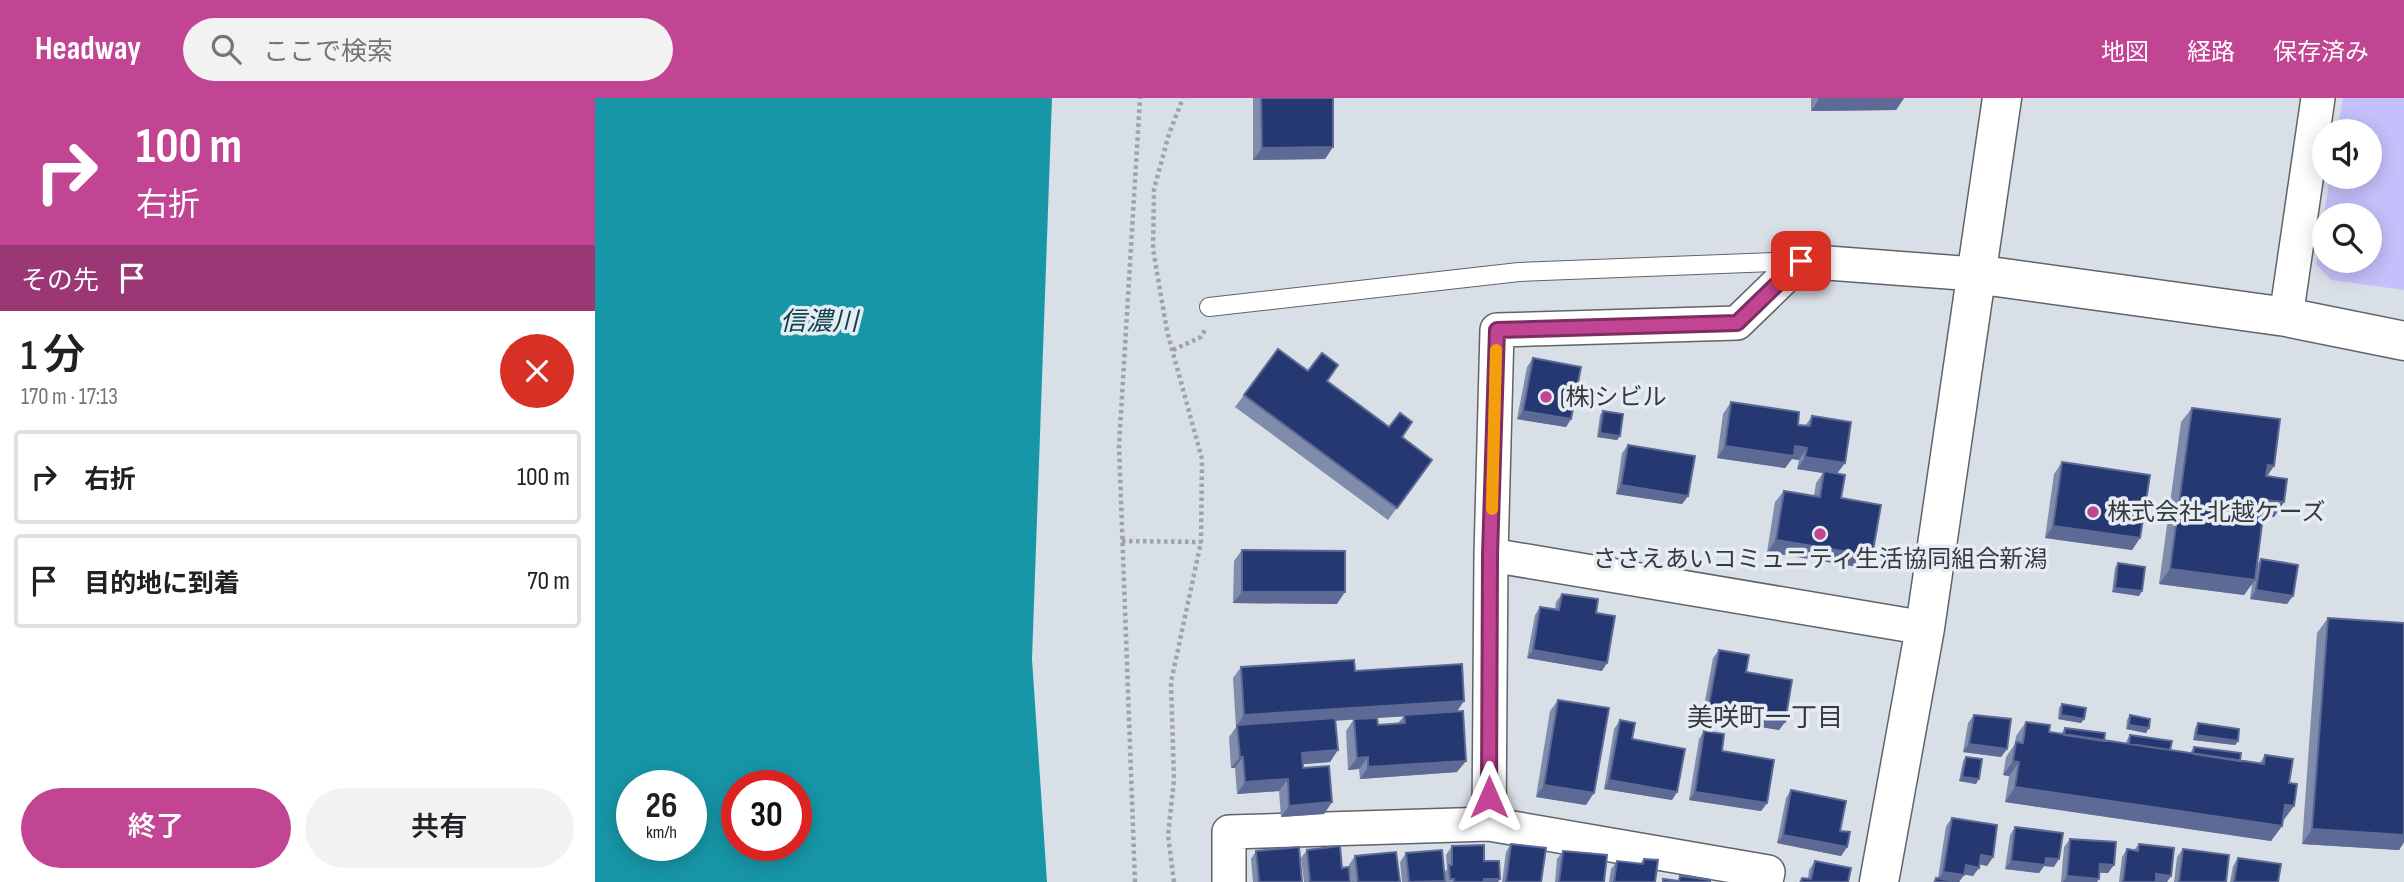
<!DOCTYPE html>
<html lang="ja">
<meta charset="utf-8">
<style>
body{margin:0;font-family:"Sofia Sans Condensed","Noto Sans JP",sans-serif;background:#f2f2f2;color:#202124;height:100vh;display:flex;flex-direction:column;font-size:26px;white-space:nowrap}
*{box-sizing:border-box;margin:0}
p{font-size:23px;color:#757577}
.icon{flex:none;width:38px;height:38px;fill:none;stroke:currentColor;stroke-width:2;stroke-linecap:round;stroke-linejoin:round}
.map{position:relative;flex:1;overflow:hidden}
.side{display:flex;flex-direction:column;background:#fff;width:595px}
.side>*{flex:none}
.banner{background:#c24593;color:#fff;overflow:hidden}
.buttons{position:absolute;left:1717px;top:21px;display:grid;gap:14px}
.buttons a{display:grid;place-items:center;width:70px;height:70px;border-radius:50%;background:#fff;box-shadow:0 4px 18px #0003;font-size:35px}
.speed{position:absolute;left:21px;top:672px;display:flex;gap:14px;font-size:35px;font-weight:700;text-align:center}
.speed>*{display:grid;place-content:center;width:91px;height:91px;border-radius:50%;background:#fff;box-shadow:0 4px 18px #0003;line-height:1}
.speed small{font-size:18px;font-weight:400}
.speed .limit{border:10px solid #d22;background:#fff;color:#111}
.pin{position:absolute;display:grid;place-items:center;width:60px;height:60px;color:#fff;margin:-30px;border-radius:14px;box-shadow:0 4px 10px #0006}
.me{position:absolute;width:77px;margin:-38px;rotate:0deg;stroke-linejoin:round;filter:drop-shadow(0 0 5px #0008)}
.turn{display:flex;align-items:center;gap:24px;height:147px;padding:0 21px;font-size:32px}
.turn .icon{width:91px;height:91px;stroke-width:2.5}
.turn b{display:block;font-size:49px;line-height:60px}
.then{display:flex;align-items:center;height:66px;padding:0 21px;background:#0003;gap:14px;font-size:26px}
.round{display:grid;place-items:center;flex:none;width:74px;height:74px;border-radius:37px;background:#f2f2f2}
.headline{display:flex;align-items:center;justify-content:space-between;height:119px;padding:0 21px}
h1{font-size:42px;font-weight:600;line-height:52px}
.button{display:flex;gap:14px;margin-top:auto;padding:14px 21px}
.button a{flex:1;height:80px;border-radius:42px;background:#c24593;color:#fff;font-size:28px;font-weight:600;line-height:80px;text-align:center}
.button a+a{background:#f2f2f2;color:#202124}
ul{padding:0;list-style:none}
li{display:flex;align-items:center;gap:21px;height:94px;margin:0 14px 10px;padding:0 7px;border:4px solid #e0e0e0;border-radius:7px}
li div{flex:1}
li b{display:block;font-size:26px}
li em{font-style:normal}
header{display:flex;align-items:center;gap:42px;box-sizing:border-box;height:98px;padding:0 35px;background:#c24593;color:#fff}
header strong{font-size:33px}
nav{display:flex;gap:38px;margin-inline-start:auto;font-size:24px}
.search{width:490px;height:63px;background:#f2f2f2;display:flex;align-items:center;gap:18px;box-sizing:border-box;padding:0 24px;border-radius:38px;color:#757577;font-size:26px}
main{display:flex;flex:1;min-height:0}
.map>svg:first-child{display:block}
.green{fill:#c4c0fb;fill-rule:evenodd}
.water{fill:#1796a7;fill-rule:evenodd}
.lines{fill:none;stroke-linecap:round;stroke-linejoin:round}
.lane-casing{stroke:#5e646a;stroke-width:20}
.street-casing{stroke:#5e646a;stroke-width:36}
.secondary-casing{stroke:#5e646a;stroke-width:41}
.path{stroke:#9ea3a8;stroke-width:4.5;stroke-dasharray:3.5 3.5;stroke-linecap:butt}
.lane{stroke:#fff;stroke-width:18}
.street{stroke:#fff;stroke-width:33}
.secondary{stroke:#fff;stroke-width:38}
.wall{fill:#808cac}
.shaded-wall{fill:#5c6a95}
.building{fill:#263872;stroke:#5c6a95;stroke-width:2}
.route-casing{stroke:#7e2d60;stroke-width:18}
.route{stroke:#c24593;stroke-width:12}
.slow{stroke:#f59e0b;stroke-width:12}
.poi-dot{fill:#c24593;stroke:#e6ecf3;stroke-width:2.5}
.labels{text-anchor:middle;dominant-baseline:central;stroke-width:7;stroke-linejoin:round;paint-order:stroke}
.poi-label{font-size:24px;fill:#373a3d;stroke:#e6ecf3;text-anchor:start}
.water-label{font-size:26px;font-style:italic;fill:#0f4249;stroke:#e6ecf3}
.neighbourhood-label{font-size:26px;fill:#373a3d;stroke:#e6ecf3}
</style>
<header>
<strong>Headway</strong>
<div class="search"><svg class="icon" aria-label="search" viewBox="0 0 24 24"><circle cx="10" cy="10" r="6"/><path d="M15 15l6 6"/></svg>ここで検索</div>
<nav><a>地図</a><a>経路</a><a>保存済み</a></nav>
</header>
<main>
<section class="side">
<div class="banner">
<div class="turn"><svg class="icon" aria-label="right" viewBox="0 0 24 24"><path d="M7 20v-9h11M14 6l5 5-5 5"/></svg><div><b>100 m</b>右折</div></div>
<div class="then">その先<svg class="icon" aria-label="arrive" viewBox="0 0 24 24"><path d="M6 21V4h12l-3 4 3 4H6"/></svg></div>
</div>
<div class="headline"><div><h1>1 分</h1><p>170 m · 17:13</p></div><a class="round" style="background:#d93025;color:#fff"><svg class="icon" aria-label="close" viewBox="0 0 24 24"><path d="M6 6l12 12M18 6L6 18"/></svg></a></div>
<ul>
<li><svg class="icon" aria-label="right" viewBox="0 0 24 24"><path d="M7 20v-9h11M14 6l5 5-5 5"/></svg><div><b>右折</b></div><em>100 m</em></li>
<li><svg class="icon" aria-label="arrive" viewBox="0 0 24 24"><path d="M6 21V4h12l-3 4 3 4H6"/></svg><div><b>目的地に到着</b></div><em>70 m</em></li>
</ul>
<div class="button"><a>終了</a><a>共有</a></div>
</section>
<div class="map">
<svg width="1809" height="784" viewBox="0 0 1809 784">
<rect width="100%" height="100%" fill="#d9dfe6"/>
<!-- green -->
<path class="green" d="M1748 0H1809V192L1736 182 1721 166 1735 79H1774V33H1742ZM1729 117H1774V163H1729Z"/>
<!-- water -->
<path class="water" d="M0 0H457L437 561 452 784H0ZM37 688H96V747H37ZM142 688H201V747H142Z"/>
<g class="lines">
<defs>
<path id="lane" d="M614 209 924 174 1203 163"/>
<path id="street" d="M1691 219 1723 0
M896 457 1330 530
M894 726 896 457 902 232 1142 225 1206 163 1380 176
M634 784V734L894 726 1173 774 1171 784"/>
<path id="secondary" d="M1380 176 1691 219 1809 243
M1284 784 1330 530 1407 0"/>
</defs>
<!-- lane casing -->
<use href="#lane" class="lane-casing"/>
<!-- street casing -->
<use href="#street" class="street-casing"/>
<!-- secondary casing -->
<use href="#secondary" class="secondary-casing"/>
<!-- path -->
<path class="path" d="M578 252 606 239 611 230
M527 443 606 444
M540 784 524 348 545 0
M579 784 573 737 579 682 576 584 606 444 607 361 572 233 558 151 559 91 574 36 588 0"/>
<!-- lane -->
<use href="#lane" class="lane"/>
<!-- street -->
<use href="#street" class="street"/>
<!-- secondary -->
<use href="#secondary" class="secondary"/>
</g>
<!-- wall -->
<path class="wall" d="M658 0H738V49L730 61 658 62Z
M1216 0H1309L1301 12 1216 13Z
M938 260 976 321 971 329 922 321 932 269Z
M713 273 732 283 837 362 793 422 640 309 649 297Z
M1136 304 1203 327 1210 328 1217 318 1242 376 1246 400 1269 470 1172 454 1180 404 1189 393 1219 398 1221 385 1228 375 1202 371 1204 362 1197 361 1190 370 1122 360 1128 316Z
M1597 310 1672 378 1689 404 1679 419 1668 418 1662 467 1666 461 1692 506 1655 501 1657 486 1649 497 1564 486 1586 324Z
M1008 313 1025 338 1022 342 1002 339 1005 317Z
M1033 347 1093 398 1087 406 1021 396 1027 355Z
M1467 364 1545 440 1537 452 1450 440 1459 376Z
M647 452 742 506 638 505 639 463Z
M1523 465 1547 493 1544 498 1517 494 1520 470Z
M967 496 1001 515 1007 573 932 560 940 517 945 509 960 511 961 504Z
M1733 520 1809 525V744L1804 752 1707 746 1722 535Z
M1124 552 1151 574 1190 624 1184 632 1107 619 1118 560Z
M646 569 760 573 862 614V674L765 681 764 671 753 672 751 633 759 621 783 627 803 625 809 618 741 622 735 664 708 666V670L737 704 729 716 686 719 684 693 642 696 640 670H636L634 639 641 629 638 580Z
M963 602 991 707 941 699 955 613Z
M1467 606 1489 621 1486 625 1463 621 1464 610Z
M1379 617 1412 651 1406 659 1368 654 1373 625Z
M1535 617 1551 635 1531 631 1532 622Z
M1025 622 1037 641 1082 694 1077 702 1009 691 1019 631Z
M1431 624 1454 634 1466 636 1470 630 1509 643 1531 646 1532 642 1535 637 1575 652 1595 655 1599 649 1645 663 1664 666 1670 657 1694 685 1699 708 1688 722 1687 728 1676 743 1410 704 1414 678 1408 677 1411 659 1420 646 1421 638Z
M1603 625 1643 643 1640 647 1598 642 1600 630Z
M1109 633 1172 705 1166 713 1094 702 1104 641Z
M1371 659 1381 686 1364 683 1368 663Z
M1196 692 1245 733 1252 749 1246 758 1182 745 1191 700Z
M1357 720 1398 759 1392 768 1384 766 1378 778 1369 776 1364 784H1338L1341 780H1343L1351 728Z
M1420 729 1459 769 1449 768 1444 775 1410 771 1415 737Z
M1475 741 1513 775H1505L1502 784H1466L1469 749Z
M916 746 946 784H907L911 754Z
M1544 746 1572 784H1524L1527 759 1532 751 1539 752Z
M857 748 889 763 903 784H807L805 764 811 755 849 775 852 771 851 757Z
M1588 751 1631 784H1579L1582 759Z
M712 752 747 770 755 784H709L706 760Z
M661 753 707 784H658L656 761Z
M968 753 1009 784H960L962 761Z
M760 758 805 784H756L754 767Z
M1643 760 1683 784H1684H1635L1638 768Z
M1049 761 1060 784H1014L1016 771 1022 763 1045 766Z
M1220 763 1253 784H1204L1207 780 1213 781 1214 772Z"/>
<!-- shaded-wall -->
<path class="shaded-wall" d="M1309 0 1301 12 1216 13 1224 1Z
M738 49 730 61 658 62 667 50Z
M928 313 976 321 971 329 922 321Z
M1005 335 1025 338 1022 342 1002 339Z
M1130 348H1200L1212 350 1204 362 1197 361 1190 370 1122 360Z
M1210 359 1250 365 1241 377 1202 371Z
M1673 367 1679 368 1669 383Z
M1026 387 1093 398 1087 406 1021 396Z
M1670 402 1689 404 1679 419 1660 417Z
M1458 428 1545 440 1537 452 1450 440Z
M1181 442 1277 458 1269 470 1172 454Z
M1575 471 1660 482 1649 497 1564 486Z
M1520 490 1547 493 1544 498 1517 494Z
M1661 492 1698 498 1692 506 1655 501Z
M647 494H750L742 506 638 505Z
M938 552 1012 565 1007 573 932 560Z
M869 603 861 615 642 629V627L641 629 649 617Z
M1113 611 1190 624 1184 632 1107 619Z
M1466 617 1489 621 1486 625 1463 621Z
M1534 627 1554 630 1551 635 1531 631Z
M1601 637 1643 643 1640 647 1598 642Z
M1374 646 1412 651 1406 659 1368 654Z
M743 652 735 664 699 667 707 655Z
M645 659H648L640 670H636Z
M773 659 764 671 753 672 762 660Z
M871 663 862 674 765 681 773 669Z
M1418 663 1424 664 1414 678 1408 677Z
M1367 679 1384 681 1381 686 1364 683Z
M693 681 684 693 642 696 650 684Z
M1014 682 1082 694 1077 702 1009 691Z
M949 687 999 695 991 707 941 699Z
M1420 689 1687 728 1676 743 1410 704Z
M1100 694 1172 705 1166 713 1094 702Z
M737 704 729 716 686 719 694 708Z
M1690 707 1699 708 1688 723 1679 721Z
M1717 731 1809 737V744L1804 752 1707 746Z
M1188 737 1252 749 1246 758 1182 745Z
M1386 757 1398 759 1392 768 1380 765Z
M1451 760 1464 761 1459 769 1449 768 1444 775 1410 771 1416 763Z
M1505 766 1519 767 1513 775 1500 774Z
M1371 767 1384 770 1378 778 1365 776Z
M1348 774 1369 777 1364 784 1343 782Z
M1561 776 1576 778 1572 784H1556Z
M1472 778 1504 781 1502 784H1468Z
M889 781H905L903 784H887Z"/>
<!-- building -->
<path class="building" d="M666 0H738V49L667 50Z
M1224 0H1302L1224 1Z
M683 251 713 273 727 255 743 267 732 283 794 329 805 315 817 324 807 339 837 362 802 410 649 297Z
M938 260 986 269 976 321 928 313Z
M1136 304 1204 314 1203 327 1215 328 1217 318 1256 324 1250 365 1210 359 1212 350 1200 348 1199 358 1130 348Z
M1597 310 1685 321 1679 368 1673 367 1671 378 1692 381 1689 404 1670 402 1660 482 1575 471Z
M1008 313 1028 316 1025 338 1005 335Z
M1033 347 1100 358 1093 398 1026 387Z
M1467 364 1555 377 1545 440 1458 428Z
M1229 373 1250 377 1246 400 1286 407 1277 458 1181 442 1189 393 1225 399Z
M647 452 750 453V494H647Z
M1666 461 1703 467 1698 498 1661 492Z
M1523 465 1550 469 1547 493 1520 490Z
M967 496 1003 501 1001 515 1020 518 1012 565 938 552 945 509 964 512Z
M1733 520 1809 525V737L1717 731Z
M1124 552 1154 557 1151 574 1197 582 1190 624 1113 611Z
M759 562 760 573 867 566 869 603 649 617 646 569Z
M963 602 1014 610 999 695 949 687Z
M1467 606 1491 610 1489 621 1466 617Z
M868 613 871 663 773 669V659L762 660 759 621 782 620 783 627 810 625 809 617Z
M1379 617 1416 621 1412 651 1374 646Z
M1535 617 1555 621 1554 630 1534 627Z
M740 620 743 652 707 655 708 670 734 668 737 704 694 708 693 681 650 684 648 659H645L642 627Z
M1025 622 1040 625 1037 641 1090 651 1082 694 1014 682Z
M1431 624 1455 627 1454 634 1669 666 1670 657 1698 661 1694 685 1702 686 1699 708 1690 707 1687 728 1420 689 1424 664 1418 663 1421 644 1428 645Z
M1603 625 1644 631 1643 643 1601 637Z
M1470 630 1510 635 1509 643 1469 637Z
M1109 633 1129 636 1127 653 1179 662 1172 705 1100 694Z
M1535 637 1577 643 1575 652 1534 646Z
M1599 649 1646 655 1645 663 1598 656Z
M1371 659 1387 661 1384 681 1367 679Z
M1196 692 1251 703 1245 733 1255 734 1252 749 1188 737Z
M1357 720 1402 727 1398 759 1386 757 1384 770 1371 767 1369 777 1348 774Z
M1420 729 1468 735 1464 761 1451 760 1450 767 1416 763Z
M1475 741 1521 744 1519 767 1505 766 1504 781 1472 778Z
M916 746 951 750 946 784H911Z
M1544 746 1579 750 1576 778 1561 776V784H1528L1532 751 1543 753Z
M889 747V763H904L905 781H889V784H859V781H855L854 767H857V748Z
M745 748 747 770 754 769 755 784H715L712 752Z
M704 749 707 784H664L661 753Z
M1588 751 1634 757 1631 784H1584Z
M847 752 850 783 814 784 811 755Z
M968 753 1012 757 1009 784H964Z
M801 754 805 784H763L760 758Z
M1643 760 1686 766 1683 784H1684H1639Z
M1049 761 1063 762 1060 784H1019L1022 763 1048 766Z
M1220 763 1256 770 1253 784H1206L1207 780 1216 781Z
M1085 778 1115 782V784H1068V781L1084 783Z
M1341 780 1364 784H1340Z"/>
<g class="lines">
<defs>
<path id="route" d="M894 699 895 457 902 232 1142 225 1206 163"/>
</defs>
<!-- route casing -->
<use href="#route" class="route-casing"/>
<!-- route -->
<use href="#route" class="route"/>
<!-- slow -->
<path class="slow" d="M897 411 901 252"/>
</g>
<!-- markers -->
<g class="poi-dot">
<circle cx="951" cy="299" r="7"/>
<circle cx="1498" cy="414" r="7"/>
<circle cx="1225" cy="436" r="7"/>
</g>
<g class="labels">
<!-- poi labels -->
<g class="poi-label">
<text x="965" y="299">(株)シビル</text>
<text x="1512" y="414">株式会社 北越ケーズ</text>
<text x="1225" y="461" text-anchor="middle">ささえあいコミュニティ生活協同組合新潟</text>
</g>
<!-- water labels -->
<g class="water-label">
<text x="224" y="224">信濃川</text>
</g>
<!-- neighbourhood labels -->
<g class="neighbourhood-label">
<text x="1170" y="620">美咲町一丁目</text>
</g>
</g>
</svg>
<div class="buttons">
<a><svg class="icon" aria-label="sound" viewBox="0 0 24 24"><path d="M4 9h4l5-4v14l-5-4H4zM17 9q2 3 0 6"/></svg></a>
<a><svg class="icon" aria-label="search" viewBox="0 0 24 24"><circle cx="10" cy="10" r="6"/><path d="M15 15l6 6"/></svg></a>
</div>
<div class="speed"><div>26<small>km/h</small></div><div class="limit">30</div></div>
<div class="pin" style="left:1206px;top:163px;background:#d93025"><svg class="icon" aria-label="arrive" viewBox="0 0 24 24"><path d="M6 21V4h12l-3 4 3 4H6"/></svg></div>
<svg class="me" style="left:894px;top:699px" viewBox="-20 -20 40 40"><path d="M0-17L14 15 0 8-14 15z" fill="#c24593" stroke="#fff" stroke-width="4"/></svg>
</div>
</main>
